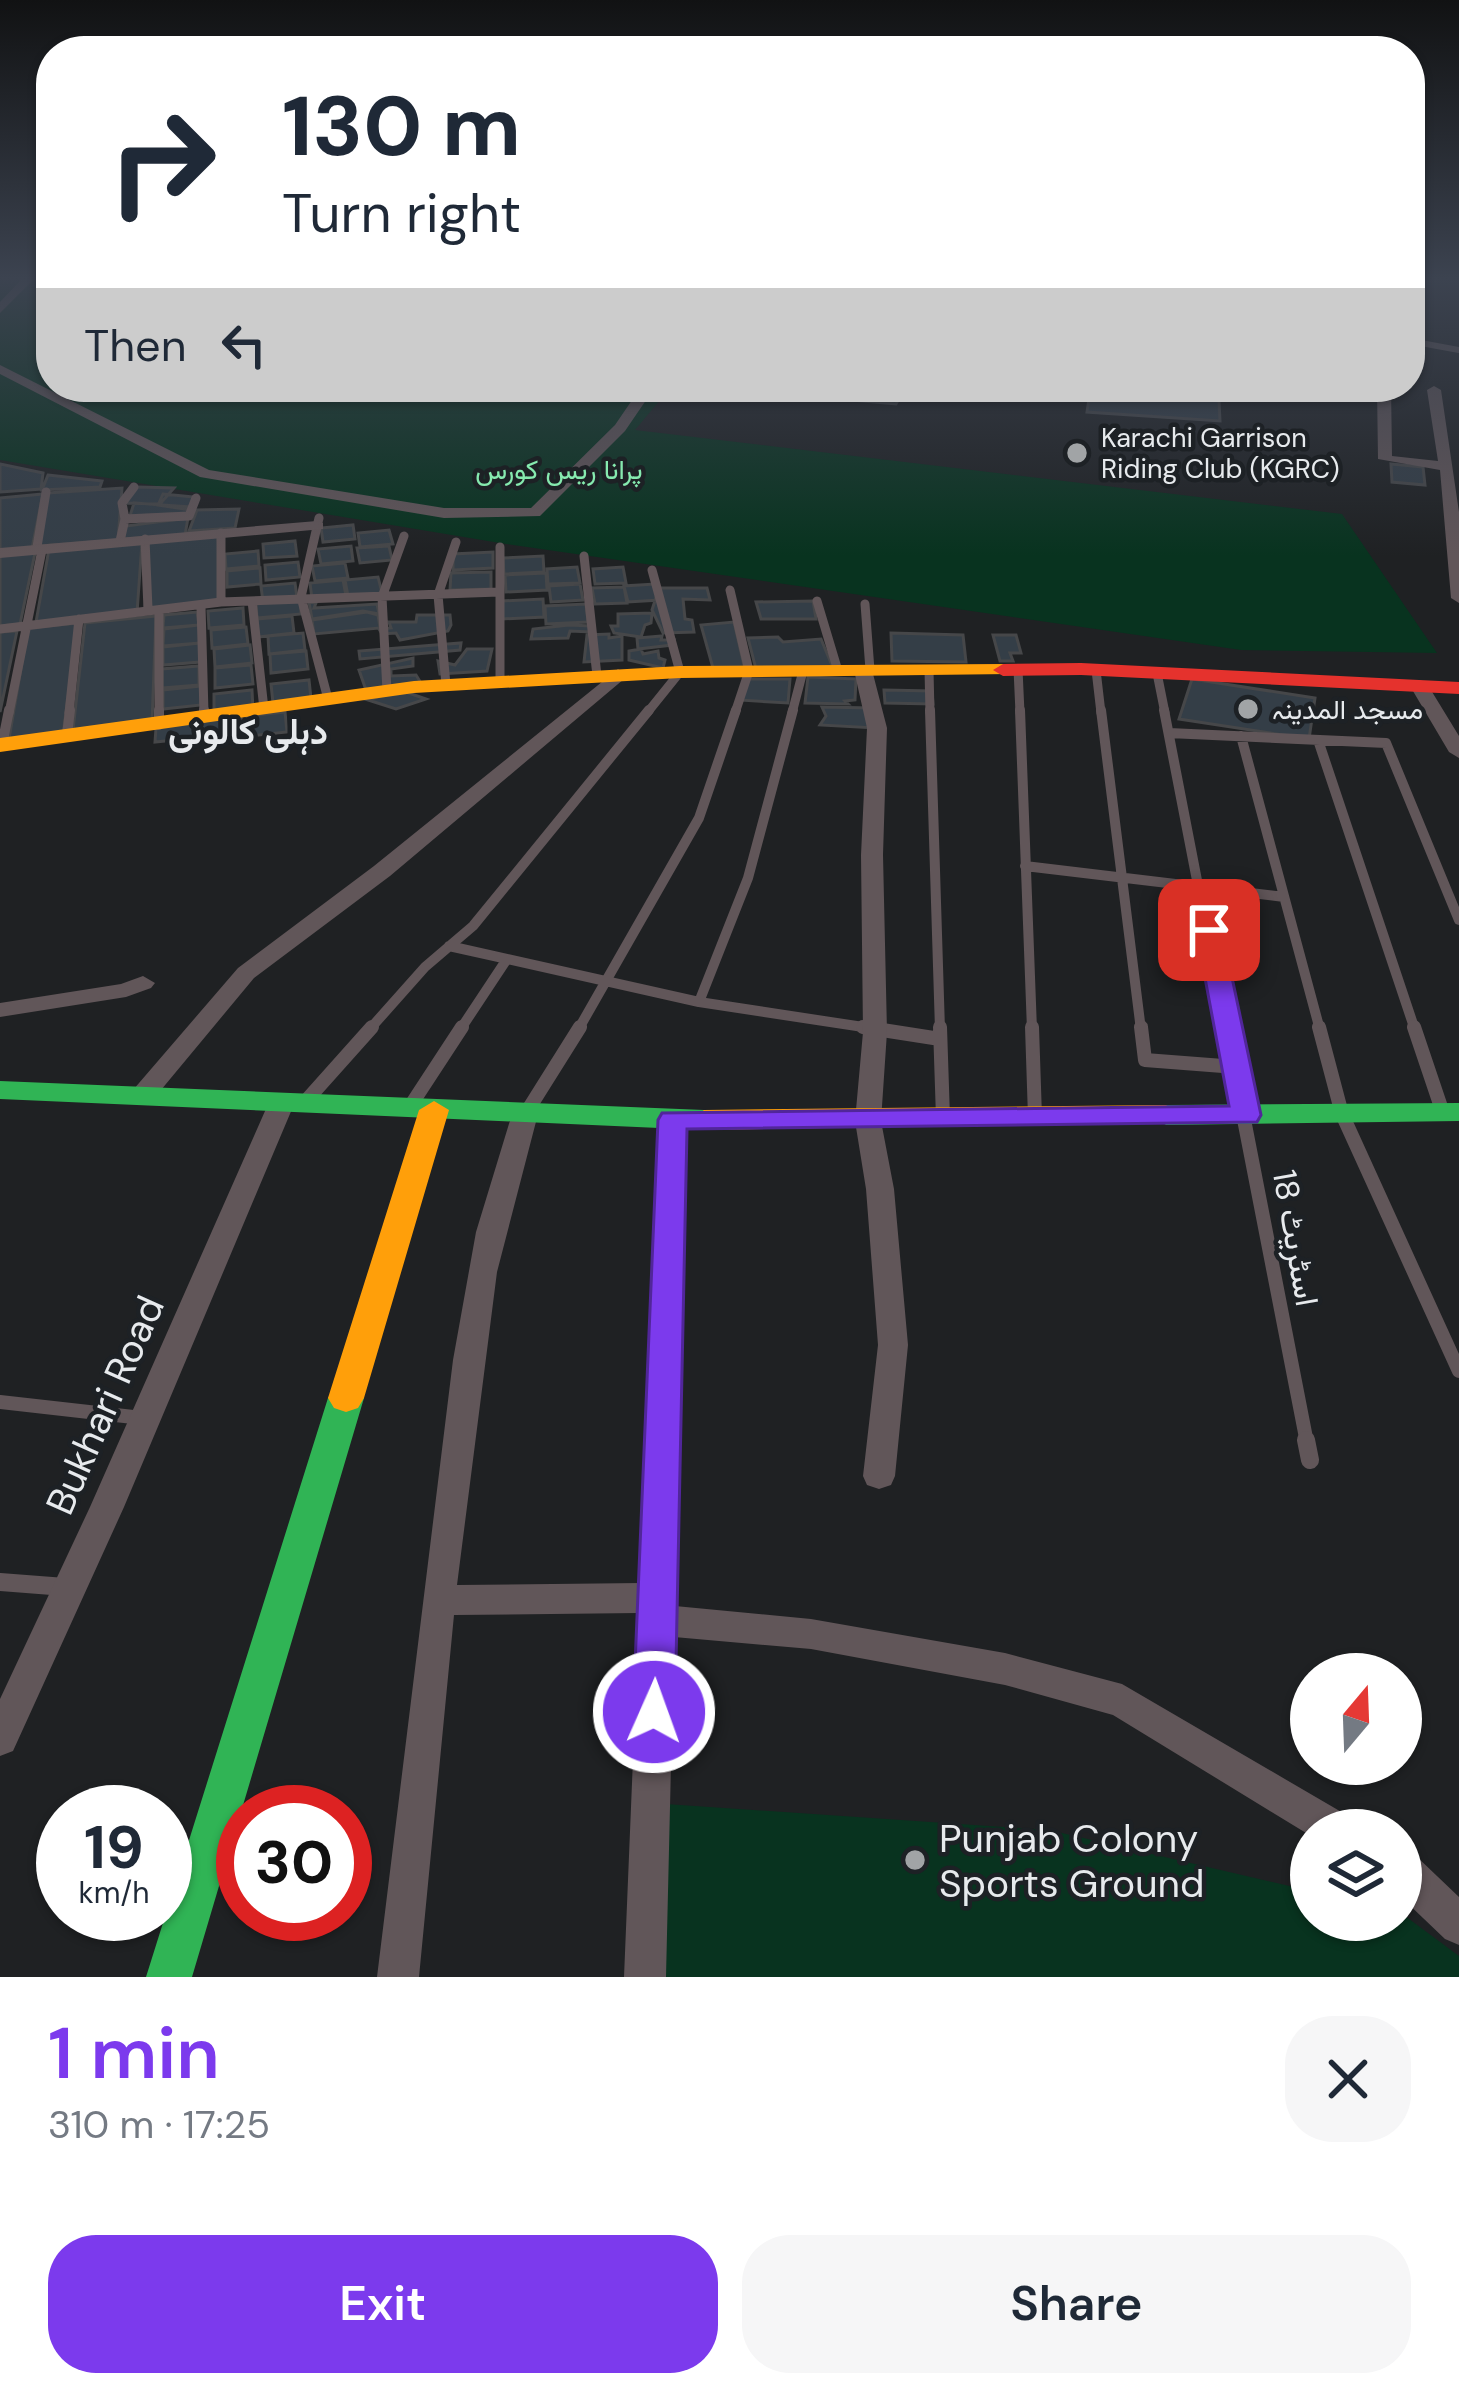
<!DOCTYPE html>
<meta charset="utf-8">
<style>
body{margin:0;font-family:"DM Sans",Vazirmatn,sans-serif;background:#f6f6f7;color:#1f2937;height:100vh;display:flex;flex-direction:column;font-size:45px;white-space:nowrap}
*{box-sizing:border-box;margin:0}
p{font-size:39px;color:#747a83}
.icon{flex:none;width:66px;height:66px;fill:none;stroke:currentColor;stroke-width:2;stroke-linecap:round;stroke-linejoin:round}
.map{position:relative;height:1977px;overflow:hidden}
.sheet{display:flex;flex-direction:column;background:#fff;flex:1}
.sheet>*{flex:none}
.hud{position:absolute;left:36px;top:36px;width:1389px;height:366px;border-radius:48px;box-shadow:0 3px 9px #0004;background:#fff;color:#1f2937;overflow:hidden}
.needle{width:78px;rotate:19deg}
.fabs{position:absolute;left:1290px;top:1653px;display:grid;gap:24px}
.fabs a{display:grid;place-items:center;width:132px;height:132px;border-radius:50%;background:#fff;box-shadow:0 3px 9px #0004;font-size:60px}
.speed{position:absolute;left:36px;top:1785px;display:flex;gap:24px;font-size:60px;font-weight:700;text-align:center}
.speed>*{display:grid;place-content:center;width:156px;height:156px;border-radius:50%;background:#fff;box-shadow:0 3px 9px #0004;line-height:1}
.speed small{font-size:30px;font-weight:400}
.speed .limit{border:18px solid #d22;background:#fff;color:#111}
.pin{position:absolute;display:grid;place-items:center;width:102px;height:102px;color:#fff;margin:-51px;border-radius:24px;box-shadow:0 6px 18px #0006}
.me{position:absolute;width:132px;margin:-66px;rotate:2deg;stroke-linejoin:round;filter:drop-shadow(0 0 9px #0008)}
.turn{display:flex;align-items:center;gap:42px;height:252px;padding:0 48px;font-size:54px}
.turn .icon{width:156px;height:156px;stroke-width:2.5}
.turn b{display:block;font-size:84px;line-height:102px}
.then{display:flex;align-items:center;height:114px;padding:0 48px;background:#0003;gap:24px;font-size:45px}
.round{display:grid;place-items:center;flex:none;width:126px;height:126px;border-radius:48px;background:#f6f6f7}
.headline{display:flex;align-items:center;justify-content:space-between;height:204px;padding:0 48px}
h1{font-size:72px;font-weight:600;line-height:90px;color:#7c3aed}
.primary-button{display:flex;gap:24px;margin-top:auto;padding:24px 48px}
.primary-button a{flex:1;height:138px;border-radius:48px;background:#7c3aed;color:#fff;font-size:48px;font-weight:600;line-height:138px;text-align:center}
.primary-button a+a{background:#f6f6f7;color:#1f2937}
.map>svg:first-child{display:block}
.green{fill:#08331f}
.building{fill:#343e47;stroke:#464749;stroke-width:3}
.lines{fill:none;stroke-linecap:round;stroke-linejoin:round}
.lane-far4{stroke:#615659;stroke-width:6}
.lane-far3{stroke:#615659;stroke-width:9}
.lane-far2{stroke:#615659;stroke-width:10}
.lane-far1{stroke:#615659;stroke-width:14}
.lane{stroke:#615659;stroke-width:18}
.street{fill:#615659;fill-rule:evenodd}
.fast{fill:#30b455;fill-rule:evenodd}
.slow{fill:#ff9f0a;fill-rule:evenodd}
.jam{fill:#e5322d;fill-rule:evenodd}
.route{fill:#7c3aed;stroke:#51269a;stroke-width:3}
.poi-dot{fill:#a1a4a6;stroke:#1d2125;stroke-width:4.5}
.labels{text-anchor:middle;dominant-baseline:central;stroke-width:9;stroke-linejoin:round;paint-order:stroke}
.far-poi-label{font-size:27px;fill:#e7eaed;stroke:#1d2125;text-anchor:start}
.far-park-label{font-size:27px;fill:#86eaaf;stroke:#1d2125}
.street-label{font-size:33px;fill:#e7eaed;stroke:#1d2125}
.neighbourhood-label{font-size:36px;font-weight:bold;fill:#e7eaed;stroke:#1d2125}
.near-street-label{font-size:39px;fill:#e7eaed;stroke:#1d2125}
.near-poi-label{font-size:39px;fill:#e7eaed;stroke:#1d2125;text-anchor:start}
</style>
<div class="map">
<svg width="1459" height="1977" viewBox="0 0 1459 1977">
<rect width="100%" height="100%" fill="#1f2123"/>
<!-- green -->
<path class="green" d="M0 279H51V387H671L635 430 1342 514 1437 653 1241 650 500 543 0 460Z
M651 1803 1049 1830 1311 1891V1920H1401V1913L1459 1956V1977H648Z"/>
<!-- building -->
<path class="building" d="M848 387 903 392 896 404 840 399Z
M1212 387H1271L1273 396 1212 392Z
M1090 392 1219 401 1220 421 1087 412Z
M0 464 43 473 41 489 0 492Z
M1391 464 1423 467 1425 485 1392 482Z
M48 475 102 481 100 487 42 490Z
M137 487 174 488 160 504 122 503Z
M122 488 118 540 39 546 48 493Z
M43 494 32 548 0 550V498Z
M163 494 194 497 191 510 158 505Z
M134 503 193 507 191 513 130 516Z
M239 509 235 528 189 531 197 510Z
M188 518 185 535 123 539 126 526Z
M353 525 355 539 323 542 321 528Z
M389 530 393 544 360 547 358 533Z
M218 535 221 604 145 611 148 541Z
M295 541 297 556 264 558 263 544Z
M142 542 137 613 36 622 49 549Z
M351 546 353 561 321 564 318 549Z
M389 546 392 560 360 563 357 548Z
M258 551 259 566 226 569 225 554Z
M493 552V568L453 570V554Z
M35 553 20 624 0 626V555Z
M543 556 544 572 504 574 503 558Z
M298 562 300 577 266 580 265 565Z
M345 563 348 578 315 581 312 566Z
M577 567 580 583 548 584 547 569Z
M623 567 626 583 595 584 593 569Z
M260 568 261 584 227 587V571Z
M491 572V589L450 590 451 573Z
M546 573 547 590 506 592 505 575Z
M378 577 382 593 348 596 345 580Z
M343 580 346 596 312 599 310 583Z
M295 583 297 598 263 602 261 586Z
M580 584 583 600 551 602 549 586Z
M655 584 659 600 628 602 624 586Z
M624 587 627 603 595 604 592 588Z
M659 588H707L710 600 683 599 685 619 692 620 694 632 663 633 652 610Z
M300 599 301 614 257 618 256 602Z
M543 599 544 617 502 619V601Z
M813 601 816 619H761L756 602Z
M309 602 316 603 314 608 377 604 379 614 363 611 312 619Z
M586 604 588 622 546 624 545 606Z
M243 608 244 625 209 628 208 611Z
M197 612 199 625 163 628 164 615Z
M367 612 378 615 380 628 314 634 312 620Z
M652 613 651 623 645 625 641 637 614 633 611 626H618V614Z
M417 615H450L451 625 448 631 400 640 396 633 382 634 379 629 391 628 389 622H416Z
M156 616 152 722 73 730 85 623Z
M292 616 294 633 258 637 257 619Z
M734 622 745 670 713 668 701 625Z
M78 623 63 734 9 739 28 628Z
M199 625 200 643 163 646 164 629Z
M569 625 591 626V632L570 631 568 638 531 639 533 629Z
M246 627 248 644 212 648 211 630Z
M17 631 0 712V632Z
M303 633 305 650 269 654 268 636Z
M891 633 963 635 966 662 892 661Z
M609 634V638L622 636V660L584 662 587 635Z
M993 635H1016L1021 653H1010L1013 661H1000Z
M662 636 661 640H674L672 645 638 649 637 638Z
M778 637 783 642 821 639 833 668 756 669 748 638Z
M200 643V662L163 665V647Z
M461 643 460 650 360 659 359 651Z
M250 645 252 663 215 667 214 649Z
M467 649H492L487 671 440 674 438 661 455 665Z
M641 649 643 654 658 651 659 658 665 660 663 668 629 660V651Z
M306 651 308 669 271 673 270 654Z
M413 658V666L391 669V676L416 675 421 683 366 690 359 670Z
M251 665 253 684 215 688V668Z
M199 666V685L162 688V669Z
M808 677 856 679 855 700 845 701 848 704 805 703Z
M747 679H790L788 703 739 700Z
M1192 679 1315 698 1309 739 1179 719Z
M309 680 311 699 273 703 271 684Z
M201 686V705L163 709V690Z
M252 690 253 710 214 714V694Z
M400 690 426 699 396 709 368 700Z
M884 690 932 691 933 704 885 703Z
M822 707 871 708 875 728 820 725 826 716Z
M285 712 287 732 248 736 247 716Z
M241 715 242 736 202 741V720Z
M193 722 195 738 155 742 156 728Z"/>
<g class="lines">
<!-- lane-far4 -->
<path class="lane-far4" d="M1410 341 1459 350
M903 387H952"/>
<!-- lane-far3 -->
<path class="lane-far3" d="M319 518 301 597 328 699
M125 519 189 516 196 498
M221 533V602
M145 539 148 609
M120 541 125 519 122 503 134 487
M500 547V682
M584 556 597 676
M730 590 749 671 735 713
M252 601 264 709
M817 601 838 671
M865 604 870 670
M201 606 204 713
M159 610V713
M0 629 221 602 499 592
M1018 669 1020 713
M929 670 930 713
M1096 670 1101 713
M1157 673 1165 713
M446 685 438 595 456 542
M387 691 382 597 404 536
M9 713 42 550 37 547 46 492
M69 713 79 619
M647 713 680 672 652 570
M792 713 803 671"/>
<!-- lane-far2 -->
<path class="lane-far2" d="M159 710V725
M204 710V718
M930 710 940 1030
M1020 710 1032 1030
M1101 710 1141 1030
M1164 710 1226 1030
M1169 733 1386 743 1459 920
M67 735 70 710
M1241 736 1320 1030
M1318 740 1415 1030
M2 745 9 710
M1025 866 1284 897
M449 946 699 1002 883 1030
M699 1002 748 878 793 710
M369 1030 425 967 473 926 649 710
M460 1030 507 959
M578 1030 699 818 736 710"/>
<!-- lane-far1 -->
<path class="lane-far1" d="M863 1027 940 1039
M940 1027 943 1118
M1032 1027 1035 1117
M1141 1027 1145 1060 1236 1067
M1226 1027 1307 1443
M1319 1027 1342 1114 1459 1371
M1414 1027 1443 1113
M305 1102 372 1027
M409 1108 462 1027
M526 1113 580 1027
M0 1402 142 1418"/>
<!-- lane -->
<path class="lane" d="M1306 1440 1310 1460
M0 1582 65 1587"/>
<!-- street -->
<path class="street" d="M22 279H34L0 313V302Z
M0 365 209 470 444 508H531L615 425 641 387H655L625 431 540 516 444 518 200 477 0 374Z
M1434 386 1441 390 1459 512V603L1451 598 1440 470 1378 459 1377 387H1391L1392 456 1438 461 1427 390Z
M317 521 323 523V529L0 558V548Z
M863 665 872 670 887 728 883 855 887 1032 881 1121 894 1189 908 1345 895 1476 891 1485 879 1489 867 1485 863 1476 878 1345 866 1189 855 1121 863 1032 861 855 867 728 854 670Z
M618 669 627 675 624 679 390 876 254 978 151 1102H133L129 1096 133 1090 238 968 374 866Z
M1419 680 1426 682 1459 736V758L1449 752 1410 686Z
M143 976 155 983 151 988 126 997 0 1017V1003L121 984Z
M282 1094 295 1102 124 1507 13 1751 0 1756V1699L90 1507 269 1102Z
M525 1106 538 1114 497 1272 457 1585 641 1583 660 1120 664 1114H682L686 1120 675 1606 811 1619 1005 1653 1122 1684 1350 1817 1356 1830H1311V1836L1113 1715 1005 1685 811 1649 674 1637 666 1977H624L639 1613 454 1615 419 1977H377L453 1360 476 1232 512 1114Z
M1401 1850 1415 1855 1459 1897V1945L1445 1939 1401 1897Z"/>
<!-- fast -->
<path class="fast" d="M0 1081 704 1110 719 1120 704 1130 0 1099Z
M1459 1103V1121L1166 1125 1151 1115 1166 1105Z
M346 1384 358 1388 364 1398 192 1977H146L328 1398 334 1388Z"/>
<!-- slow -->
<path class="slow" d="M1003 664 1010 666V674L680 678 414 693 0 752V738L414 681 680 666Z
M434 1101 449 1110 364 1398 358 1408 346 1412 334 1408 328 1398 419 1110Z
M1166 1105 1181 1115 1176 1122 704 1130 689 1120 704 1110Z"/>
<!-- jam -->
<path class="jam" d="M1081 663 1459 682V694L1081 675 1003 676 993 670 1003 664Z"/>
</g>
<!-- sky -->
<linearGradient id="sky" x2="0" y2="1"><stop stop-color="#111213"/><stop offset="0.5" stop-color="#3c4350"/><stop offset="1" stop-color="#3c4350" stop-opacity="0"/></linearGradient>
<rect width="1459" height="556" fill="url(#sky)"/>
<!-- route -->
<path class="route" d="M1209 922 1222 930 1261 1115 1257 1122 687 1129 675 1712 669 1725 654 1731 639 1725 633 1712 658 1120 662 1113 1229 1106 1196 930Z"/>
<!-- markers -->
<g class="poi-dot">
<circle cx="1077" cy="453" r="12"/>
<circle cx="1248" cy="709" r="12"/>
<circle cx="915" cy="1860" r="12"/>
</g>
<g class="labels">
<!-- far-poi labels -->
<g class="far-poi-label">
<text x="1101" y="437">Karachi Garrison<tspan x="1101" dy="31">Riding Club (KGRC)</tspan></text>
<text x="1272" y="709">مسجد المدینہ</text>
</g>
<!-- far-park labels -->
<g class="far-park-label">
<text x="559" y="469">پرانا ریس کورس</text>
</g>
<!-- street labels -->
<g class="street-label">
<text transform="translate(1296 1238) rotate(80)">اسٹریٹ 18</text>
</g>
<!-- neighbourhood labels -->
<g class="neighbourhood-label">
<text x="248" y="731">دہلی کالونی</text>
</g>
<!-- near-street labels -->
<g class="near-street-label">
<text transform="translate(105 1405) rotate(-66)">Bukhari Road</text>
</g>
<!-- near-poi labels -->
<g class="near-poi-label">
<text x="939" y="1838">Punjab Colony<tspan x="939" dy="45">Sports Ground</tspan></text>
</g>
</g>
</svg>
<div class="fabs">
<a><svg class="needle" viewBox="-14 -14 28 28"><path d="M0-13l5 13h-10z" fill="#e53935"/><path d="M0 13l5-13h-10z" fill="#747a83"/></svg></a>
<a><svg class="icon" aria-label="layers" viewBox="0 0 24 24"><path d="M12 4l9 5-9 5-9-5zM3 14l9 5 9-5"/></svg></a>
</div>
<div class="speed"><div>19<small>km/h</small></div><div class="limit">30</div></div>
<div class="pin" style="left:1209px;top:930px;background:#d93025"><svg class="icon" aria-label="arrive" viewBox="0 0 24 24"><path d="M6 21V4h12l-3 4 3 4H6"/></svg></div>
<svg class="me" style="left:654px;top:1712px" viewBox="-20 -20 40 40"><circle r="17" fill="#7c3aed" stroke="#fff" stroke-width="3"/><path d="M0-11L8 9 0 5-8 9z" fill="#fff"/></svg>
<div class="hud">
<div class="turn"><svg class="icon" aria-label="right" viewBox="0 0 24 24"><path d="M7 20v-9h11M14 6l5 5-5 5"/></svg><div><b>130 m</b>Turn right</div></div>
<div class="then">Then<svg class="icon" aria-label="left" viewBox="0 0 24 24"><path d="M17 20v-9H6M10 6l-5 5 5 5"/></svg></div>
</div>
</div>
<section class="sheet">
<div class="headline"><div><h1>1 min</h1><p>310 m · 17:25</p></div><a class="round"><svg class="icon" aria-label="close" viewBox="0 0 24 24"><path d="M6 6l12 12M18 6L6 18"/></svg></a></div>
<div class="primary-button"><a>Exit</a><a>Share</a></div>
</section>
